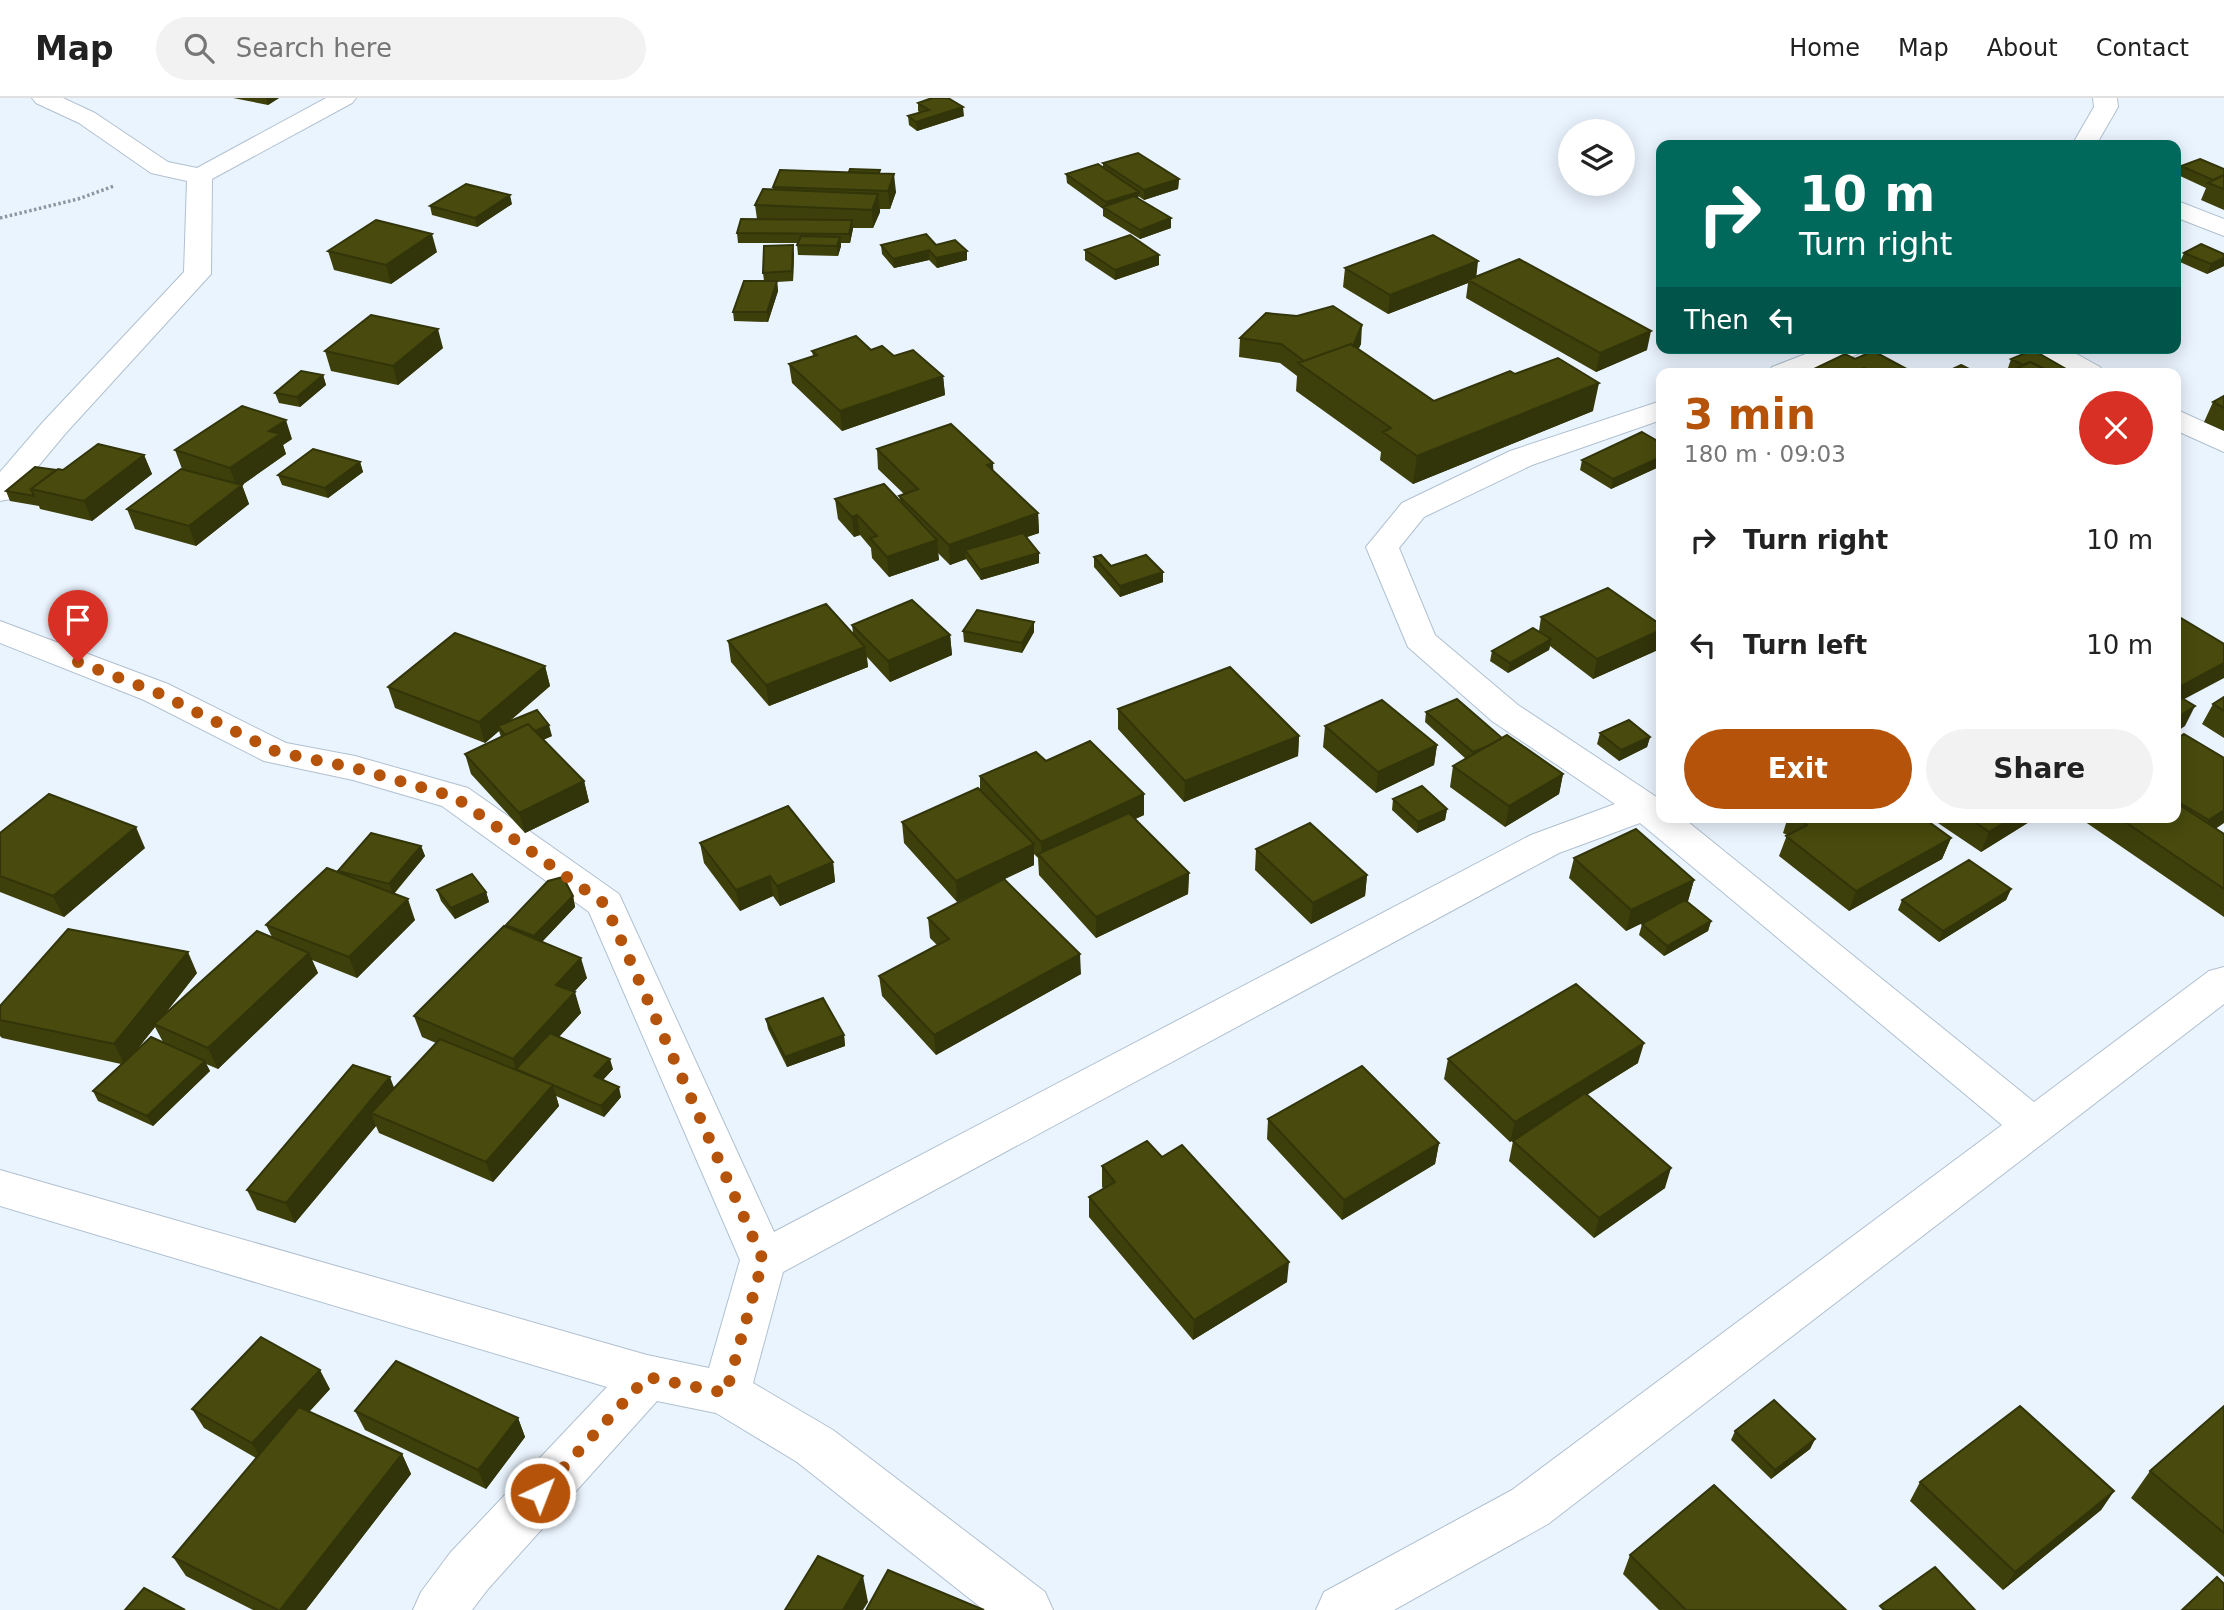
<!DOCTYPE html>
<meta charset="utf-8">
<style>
body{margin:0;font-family:"DejaVu Sans",sans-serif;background:#f2f2f2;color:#222;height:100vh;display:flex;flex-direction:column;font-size:26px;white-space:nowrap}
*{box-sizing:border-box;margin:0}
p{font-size:23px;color:#767676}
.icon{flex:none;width:38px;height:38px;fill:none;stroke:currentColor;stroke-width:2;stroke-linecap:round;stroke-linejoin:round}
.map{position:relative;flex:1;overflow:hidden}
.panel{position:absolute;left:1656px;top:270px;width:525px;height:455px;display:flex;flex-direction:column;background:#fff;border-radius:14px;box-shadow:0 4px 18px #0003}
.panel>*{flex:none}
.hud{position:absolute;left:1656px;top:42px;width:525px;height:214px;border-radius:14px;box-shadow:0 4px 18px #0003;background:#00695c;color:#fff;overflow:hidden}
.controls{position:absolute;left:1558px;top:21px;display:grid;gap:14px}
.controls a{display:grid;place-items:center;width:77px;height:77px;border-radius:50%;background:#fff;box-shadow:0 4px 18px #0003;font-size:35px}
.pin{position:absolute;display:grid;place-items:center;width:60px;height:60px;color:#fff;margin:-72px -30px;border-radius:50% 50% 50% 0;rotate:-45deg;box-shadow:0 0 7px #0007}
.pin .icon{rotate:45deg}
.me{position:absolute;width:77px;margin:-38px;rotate:43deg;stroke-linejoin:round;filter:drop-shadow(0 0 5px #0008)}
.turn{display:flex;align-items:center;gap:24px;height:147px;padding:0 28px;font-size:32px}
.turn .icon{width:91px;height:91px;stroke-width:2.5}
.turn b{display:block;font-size:49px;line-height:60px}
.then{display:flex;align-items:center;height:66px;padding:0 28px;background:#0003;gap:14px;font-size:26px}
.round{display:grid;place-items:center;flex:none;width:74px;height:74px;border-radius:37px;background:#f2f2f2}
.overview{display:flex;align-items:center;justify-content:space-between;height:119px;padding:0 28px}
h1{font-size:42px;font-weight:700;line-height:52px;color:#b45309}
.action{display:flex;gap:14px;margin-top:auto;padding:14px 28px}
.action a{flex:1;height:80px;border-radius:42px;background:#b45309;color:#fff;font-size:28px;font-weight:700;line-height:80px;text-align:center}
.action a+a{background:#f2f2f2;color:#222}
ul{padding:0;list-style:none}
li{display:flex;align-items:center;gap:21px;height:105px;padding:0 28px}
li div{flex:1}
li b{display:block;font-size:26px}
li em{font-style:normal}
header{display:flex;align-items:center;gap:42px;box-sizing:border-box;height:98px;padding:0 35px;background:#fff;border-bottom:2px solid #e0e0e0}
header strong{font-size:33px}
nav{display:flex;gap:38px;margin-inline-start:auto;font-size:24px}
.search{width:490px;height:63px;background:#f2f2f2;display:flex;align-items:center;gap:18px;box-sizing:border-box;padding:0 24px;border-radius:38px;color:#767676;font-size:26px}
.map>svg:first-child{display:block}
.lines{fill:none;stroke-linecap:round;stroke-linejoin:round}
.minor-casing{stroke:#b0c0d0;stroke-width:2}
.path{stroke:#8e979f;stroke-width:3.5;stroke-dasharray:2.5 2.5;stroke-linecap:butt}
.minor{fill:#fff;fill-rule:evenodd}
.wall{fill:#3e400b;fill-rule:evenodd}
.shaded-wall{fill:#323409}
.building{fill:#484b0d;stroke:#323409;stroke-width:2}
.route{stroke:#b45309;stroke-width:12;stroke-dasharray:0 21.6}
</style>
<header>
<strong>Map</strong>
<div class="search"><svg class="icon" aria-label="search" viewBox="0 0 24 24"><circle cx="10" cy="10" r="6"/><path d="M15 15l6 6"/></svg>Search here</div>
<nav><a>Home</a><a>Map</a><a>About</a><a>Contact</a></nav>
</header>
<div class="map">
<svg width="2224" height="1512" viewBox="0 0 2224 1512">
<rect width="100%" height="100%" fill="#eaf4fe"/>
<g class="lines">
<defs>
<path id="minor" d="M32 0H63L95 15 168 64 197 70 326 0H356L352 5 212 81 211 176 65 336 11 401 0 403V374L43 324 184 174 187 83 151 75 79 25 36 5Z
M2093 0H2117L2118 9 2096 47H2072L2094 9Z
M2175 102 2224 121V138L2175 119Z
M1821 250H1862L1858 256 1809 275H1768L1772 269Z
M2030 250H2066L2100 269 2104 275H2068L2034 256Z
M1661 303V322L1532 367 1424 419 1399 450 1435 537 1518 607 1658 700 1661 702V719H1682L2034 1004 2209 873 2224 869V906L1548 1426 1394 1512H1316L1324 1494 1512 1392 2002 1027 1640 725 1559 755 783 1174 753 1285 833 1332 1045 1494 1053 1512H984L797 1364 716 1315 657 1303 488 1491 472 1512H413L421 1494 450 1455 607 1289 0 1108V1072L647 1257 709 1270 740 1162 589 814 442 708 353 682 264 663 144 602 0 545V523L168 586 286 645 355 658 468 690 619 796 774 1134 1531 737 1615 706 1492 623 1408 549 1366 449 1402 405 1510 353Z
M2175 311 2224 333V354L2175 332Z"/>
</defs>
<!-- minor casing -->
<use href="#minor" class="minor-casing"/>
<!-- path -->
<path class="path" d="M0 120 78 101 114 88"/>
<!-- minor -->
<use href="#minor" class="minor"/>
</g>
<!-- wall -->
<path class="wall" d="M233 0H279L268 7Z
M918 5 964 18 917 33 909 27 908 18 920 15 918 13Z
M1103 65 1179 81 1178 91 1144 102 1138 98V101L1171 120V130L1140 141 1103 118V111L1067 85 1066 76 1103 70Z
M2181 68 2224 71V112L2201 102 2206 90 2178 77Z
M880 72V75L896 94 890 111H880V114L873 130H853L850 145H841V148L838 158 798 157 797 147 798 145H738L737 135 757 121 755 107 773 92V89L849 74Z
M512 106 477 129 432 117 430 108Z
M881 147H936L967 162 937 170 929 162 894 170 882 156Z
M1085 152 1159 167 1115 182 1085 162Z
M328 153 437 154 391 186 334 172Z
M2184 155 2224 156V168L2207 176 2180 164Z
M794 156 793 183 777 184 778 193 768 224 734 223 733 214 764 183 763 175Z
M1345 170 1476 178 1647 252 1596 274 1466 200 1468 185 1388 216 1343 189Z
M1240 240 1361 246 1358 251 1434 303 1515 276 1593 313 1413 386 1380 362 1381 354 1296 293 1297 278 1280 265 1239 259Z
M443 250 398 287 331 273 325 253Z
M871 252 894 258 943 278 945 297 842 333 792 285 789 266 813 258 812 253Z
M1855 261 1914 275H1815L1816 270Z
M2011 261 2073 275 2012 273 2008 270Z
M323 277 326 287 300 309 279 305 275 295Z
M2224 298V333L2204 324 2213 304Z
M292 341 283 347 286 356 242 387 249 406 196 448 135 431 127 411 182 371 175 352Z
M1661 345V368L1611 391 1580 372 1582 362Z
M877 351 993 373 1038 415 1039 435 1026 439 1039 465 981 482 966 461 950 467 938 455 939 462 889 479 872 460 871 450 860 437 854 439 838 421 835 401 900 402 899 398 904 396 878 371Z
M144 357 152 376 92 423 40 411 39 408 10 403 6 393 56 372H63Z
M360 364 363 374 328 400 282 387 278 377Z
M1094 459 1111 468 1163 484 1120 499 1094 469Z
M1541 519 1661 527 1660 551 1593 581 1550 548 1549 552 1508 575 1490 563 1492 553 1539 533Z
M1034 524V534L1022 555 964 544 963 533Z
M852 527 950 537 952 557 890 584 867 559 868 569 769 608 731 564 728 543 853 535Z
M545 568 550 588 510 623 552 638 543 642 584 683 589 704 525 735 471 676 465 656 501 639 499 633 485 645 395 610 388 589Z
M2224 599V640L2202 626 2213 606Z
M1118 611 1299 638 1298 658 1184 704 1118 631Z
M1426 614 1502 640 1563 676 1559 696 1505 729 1450 689 1453 668 1466 661 1425 624Z
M1325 628 1437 647 1434 667 1376 695 1323 649Z
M1600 635 1650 639 1647 649 1619 663 1597 646Z
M2175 642 2216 731 2224 736V819L2078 719H2175Z
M1046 663 1144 696V717L1135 721 1189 775 1188 796 1096 840 1039 777 1038 760 1034 756V767L1004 781 1081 876 936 957 882 898 879 878 937 847 930 840 928 820 976 795 957 804 904 745 902 724 980 692V678Z
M1393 701 1447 711 1445 722 1417 735 1392 712Z
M1788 719H1922L1951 740 1942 761 1849 813 1779 758 1787 737 1783 735Z
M1929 719H2037L1981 754Z
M0 735 145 750 64 819 0 794Z
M700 745 833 764 835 784 780 808 773 798 740 813 704 765Z
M421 748 425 758 394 796 415 822 357 880 312 862 318 875 218 971 206 966 210 973 153 1028 98 1003 93 993 121 966 2 940 0 938V908L197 875 165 916 272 839 266 827 339 775 338 773ZM155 929 163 944 136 952Z
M1256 751 1367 777 1365 798 1311 826 1255 772Z
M1574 760 1694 782 1688 803H1686L1711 823 1708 833 1664 858 1639 837 1642 826 1662 815 1626 833 1569 780Z
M2011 791 2006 802 1939 844 1898 812 1902 802Z
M437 792 486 794 489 804 455 821 441 803Z
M573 798 575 809 542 844 587 880 574 894 581 915 559 939 613 971 603 982 621 999 604 1019 556 998 559 1008 493 1084 379 1035 376 1028 295 1125 257 1112 247 1092 394 990 436 945 422 939 414 918 507 829 506 827Z
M766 921 844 937 845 948 787 969 768 931Z
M1448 961 1638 965 1587 997 1665 1090 1594 1140 1509 1063 1513 1043 1520 1038 1510 1044 1444 981Z
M1268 1021 1439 1045 1435 1066 1342 1122 1267 1041Z
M1102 1068 1287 1184 1193 1242 1089 1119V1099L1104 1091 1102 1089Z
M330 1291 309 1314 402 1356 411 1376 306 1512H253L186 1478 173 1459 256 1360 204 1330 192 1311Z
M2224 1308V1479L2131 1400 2150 1373Z
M355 1313 518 1320 525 1339 486 1391 365 1332Z
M1735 1333 1815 1341 1810 1351 1771 1381 1731 1342Z
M1920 1384 2114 1393 2101 1412 2003 1492 1910 1403Z
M1630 1457 1846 1512H1659L1623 1476Z"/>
<!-- shaded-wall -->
<path class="shaded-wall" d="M266 0H279L268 7Z
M963 9 964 18 917 33 916 24Z
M894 76 896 94 890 111 888 93Z
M1179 81 1178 91 1144 102V92Z
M1139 94 1138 103 1106 111V104Z
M878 96 880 114 873 130 872 112Z
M510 97 512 106 477 129 475 120Z
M1171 120V130L1140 141V132Z
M852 122 853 131 850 145 849 136Z
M432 136 437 154 391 186 386 167Z
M840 139 841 148 838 158 837 148Z
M793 147 794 156 793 183 792 173Z
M929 152V162L894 170 893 161Z
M967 153V162L937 170 936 160Z
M1159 157V167L1115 182V172Z
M2224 160V168L2207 176 2211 166Z
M1478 163 1476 182H1468V185L1388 216 1390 197Z
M777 183 778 193 768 224 767 214Z
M1362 227 1361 246 1348 274 1323 283Z
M438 231 443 250 398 287 393 268Z
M1651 233 1647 252 1596 274 1600 255Z
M323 277 326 287 300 309 297 299Z
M943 278 945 297 842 333 840 313Z
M1599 285 1593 313 1413 386 1417 358Z
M286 322 292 341 283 347 286 356 242 387 249 406 196 448 189 428 237 390 230 370 269 333Z
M144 357 152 376 92 423 84 403Z
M1661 359V368L1611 391 1613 381Z
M360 364 363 374 328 400 325 390Z
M993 365 994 385 987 367Z
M1038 415 1039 435 971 459 965 452 966 461 950 467 949 447Z
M857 417 860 437 854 439 852 419Z
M937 442 939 462 889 479 887 459Z
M1039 455V465L981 482 980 472Z
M1163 474V484L1120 499V488Z
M1034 524V534L1022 555V545Z
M1661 532 1660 551 1593 581 1597 561Z
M950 537 952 557 890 584 888 563Z
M1551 541 1549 552 1508 575 1510 565Z
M865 549 868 569 769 608 766 587Z
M2224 565V580L2175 606 2176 591Z
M545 568 550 588 500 631 498 628 499 633 485 645 479 624Z
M2195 608 2185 628 2175 635V621Z
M549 627 552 638 513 654 510 644Z
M1299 638 1298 658 1184 704 1185 683Z
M1650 639 1647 649 1619 663 1621 652Z
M1437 647 1434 667 1376 695 1378 674Z
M1563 676 1559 696 1505 729 1509 708Z
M584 683 589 704 525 735 519 715Z
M1144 696V717L1045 763 1042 760 1041 744Z
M1447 711 1445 722 1417 735 1418 724Z
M2224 712V725L2198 743 2209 722Z
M2013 719H2037L1981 754 1989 734Z
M136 729 145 750 64 819 53 798Z
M1951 740 1942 761 1849 813 1856 793Z
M1034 746V767L957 804 956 783Z
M421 748 425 758 393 796 389 786Z
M833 764 835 784 780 808 777 788Z
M1189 775 1188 796 1096 840V819Z
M1367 777 1365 798 1311 826 1313 805Z
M770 778 773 798 740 813 736 792Z
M1694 782 1688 803 1626 833 1631 812Z
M2011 791 2006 802 1939 844 1943 833Z
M486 794 489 804 455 821 451 810Z
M573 798 575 809 537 849 534 838Z
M408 801 415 822 357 880 349 859Z
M1711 823 1708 833 1664 858 1667 848Z
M188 854 197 875 156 927 154 926 155 929 125 967 114 946Z
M309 855 318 875 218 971 208 950Z
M1080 856 1081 876 936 957 934 937Z
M581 860 587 880 562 907 556 887Z
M575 894 581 915 525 975 516 971 513 961Z
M844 937 845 948 787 969 785 959Z
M1644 945 1638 965 1510 1044 1515 1024Z
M610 961 613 971 597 988 594 978Z
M205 963 210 973 153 1028 147 1018Z
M390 979 398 1000 371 1015 376 1028 295 1125 286 1105Z
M553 987 559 1008 493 1084 486 1064Z
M619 989 621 999 604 1019 601 1008Z
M1439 1045 1435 1066 1342 1122 1344 1102Z
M1671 1070 1665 1090 1594 1140 1599 1120Z
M1289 1164 1287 1184 1193 1242 1194 1222Z
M320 1272 330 1291 263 1364 252 1345Z
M518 1320 525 1339 486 1391 478 1372Z
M1815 1341 1810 1351 1771 1381 1775 1372Z
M402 1356 411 1376 306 1512H280Z
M2114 1393 2101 1412 2003 1492 2015 1474Z
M863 1478 868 1504 863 1512H843Z"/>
<!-- building -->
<path class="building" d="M932 0H948L963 9 916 24 908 18 929 12 918 5Z
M1138 55 1179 81 1144 92 1103 65Z
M2200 61 2224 71V77L2213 82 2181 68Z
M1098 66 1139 94 1106 104 1066 76Z
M850 71 880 72 879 75 849 74Z
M780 72 894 76 888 93 773 89Z
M2224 77V91L2208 85Z
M466 86 510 97 475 120 430 108Z
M763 91 878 96 872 112 755 107Z
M1134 98 1171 120 1140 132 1103 109Z
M741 121 852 122 849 136 737 135Z
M376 122 432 136 386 167 328 153Z
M926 136 936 147 955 142 967 153 936 160 929 152 893 161 881 147Z
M1130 137 1159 157 1115 172 1085 152Z
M1433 137 1478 163 1390 197 1345 170Z
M801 138 840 139 837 148 797 147Z
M2201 146 2224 156V160L2211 166 2184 155Z
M793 147 792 173 763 175 764 148Z
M1519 161 1651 233 1600 255 1468 182Z
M744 183H777L767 214H733Z
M1333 208 1362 227 1353 248 1351 246 1304 263 1281 246 1240 240 1266 215 1297 218Z
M371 217 438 231 393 268 325 253Z
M856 238 871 252 882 248 894 258 913 252 943 278 840 313 789 266 817 257 812 253Z
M1351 246 1434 303 1510 273 1515 276 1558 260 1599 285 1417 358 1383 334 1391 330 1298 265Z
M2033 252 2073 275H2047V272L2030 264 2023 267 2011 261Z
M1873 253 1914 275H1871L1864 270 1855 275H1826L1816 270 1845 256 1855 261Z
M2030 264 2047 272 2042 275H2008Z
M1961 267 1977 275H1944Z
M301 273 323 277 297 299 275 295Z
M2224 298V310L2213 304Z
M242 308 286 322 269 333 280 336 230 370 175 352Z
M951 326 993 365 987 367 1038 415 949 447 899 398 918 391 877 351Z
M1642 334 1661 345V359L1613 381 1582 362Z
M98 346 144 357 84 403 31 391 58 371 63 372Z
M313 351 360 364 325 390 278 377Z
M35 369 56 372 31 391 34 398 6 393Z
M181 371 242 387 189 428 127 411Z
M884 386 937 442 887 459 870 440 877 438 857 417 852 419 835 401Z
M1023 435 1039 455 980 472 965 452Z
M1101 457 1111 468 1146 457 1163 474 1120 488 1094 459Z
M1608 490 1661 527V532L1597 561 1541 519Z
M912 502 950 537 888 563 852 527Z
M826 506 865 549 766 587 728 543Z
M977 512 1034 524 1022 545 963 533Z
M2176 517 2224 546V565L2176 591Z
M1533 530 1551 541 1510 565 1492 553Z
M455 535 545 568 479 624 388 589Z
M1230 569 1299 638 1185 683 1118 611Z
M2175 596 2195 608 2175 621Z
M2224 599V613L2213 606Z
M1457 601 1502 640 1488 648 1473 654 1426 614Z
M1382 602 1437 647 1378 674 1325 628Z
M537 612 549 627 535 633 528 626 505 637 498 628Z
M1629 622 1650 639 1621 652 1600 635Z
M528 626 584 683 519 715 465 656Z
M2184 636 2224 660V712L2209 722 2175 702V642Z
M1507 637 1563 676 1509 708 1453 668Z
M1090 643 1144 696 1041 744 980 678 1036 654 1046 663Z
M1422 688 1447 711 1418 724 1393 701Z
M978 690 1034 746 956 783 902 724Z
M49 696 136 729 53 798 0 778V735Z
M2175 704 2224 736V791L2118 719H2175Z
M788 708 833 764 777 788 770 778 736 792 700 745Z
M1129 715 1189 775 1096 819 1038 756Z
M1797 719H1922L1951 740 1856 793 1786 738 1807 727Z
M1968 719H2013L1989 734Z
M1310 725 1367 777 1313 805 1256 751Z
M1636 731 1694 782 1631 812 1574 760Z
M371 735 421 748 389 786 338 773Z
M1969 762 2011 791 1943 833 1902 802Z
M327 770 408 801 349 859 266 827Z
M472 776 486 794 451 810 437 792Z
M563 779 573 798 534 838 506 827 548 783Z
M1004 781 1080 856 934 937 879 878 949 841 928 820Z
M1685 802 1711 823 1667 848 1642 826Z
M504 828 581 860 556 887 575 894 513 961 414 918Z
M68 831 188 854 114 946 0 922V908Z
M257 833 309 855 208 950 154 926Z
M1576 886 1644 945 1515 1024 1448 961Z
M823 900 844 937 785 959 766 921Z
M550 935 610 961 594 978 619 989 601 1008 516 971Z
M151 939 205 963 147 1018 93 993Z
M440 941 553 987 486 1064 371 1015Z
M353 967 390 979 286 1105 247 1092Z
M1362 968 1439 1045 1344 1102 1268 1021Z
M1585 995 1671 1070 1599 1120 1513 1043Z
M1147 1043 1162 1059 1182 1047 1289 1164 1194 1222 1089 1099 1115 1084 1102 1068Z
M261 1239 320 1272 252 1345 192 1311Z
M396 1263 518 1320 478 1372 355 1313Z
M1774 1302 1815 1341 1775 1372 1735 1333Z
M2020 1308 2114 1393 2015 1474 1920 1384Z
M2224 1308V1435L2150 1373Z
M299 1309 402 1356 280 1512H278L173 1459Z
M1714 1387 1846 1512H1686L1630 1457Z
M818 1458 863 1478 843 1512H785Z
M1935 1469 1975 1512H1884L1880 1508Z
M888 1472 984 1512H866Z
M2217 1479 2224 1486V1512H2182Z
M144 1490 185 1512H125Z"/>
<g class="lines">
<!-- route -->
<path class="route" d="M78 564 156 594 277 654 355 670 455 699 605 806 763 1162 726 1295 647 1279 540 1395"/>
</g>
</svg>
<div class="controls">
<a><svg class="icon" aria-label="layers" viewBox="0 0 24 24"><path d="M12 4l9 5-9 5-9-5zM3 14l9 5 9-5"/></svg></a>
</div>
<div class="pin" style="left:78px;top:564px;background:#d93025"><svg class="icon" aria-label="arrive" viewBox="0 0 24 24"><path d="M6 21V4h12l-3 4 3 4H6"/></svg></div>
<svg class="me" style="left:540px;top:1395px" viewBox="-20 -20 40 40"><circle r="17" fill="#b45309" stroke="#fff" stroke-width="3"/><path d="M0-11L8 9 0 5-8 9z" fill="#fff"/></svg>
<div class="hud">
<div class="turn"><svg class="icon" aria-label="right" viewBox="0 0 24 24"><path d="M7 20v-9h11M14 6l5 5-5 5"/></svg><div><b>10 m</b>Turn right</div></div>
<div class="then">Then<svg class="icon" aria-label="left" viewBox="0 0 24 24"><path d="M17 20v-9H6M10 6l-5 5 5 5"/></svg></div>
</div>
<section class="panel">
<div class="overview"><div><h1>3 min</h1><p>180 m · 09:03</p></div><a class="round" style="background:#d93025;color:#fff"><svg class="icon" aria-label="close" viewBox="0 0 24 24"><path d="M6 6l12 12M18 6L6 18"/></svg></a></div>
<ul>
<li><svg class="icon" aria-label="right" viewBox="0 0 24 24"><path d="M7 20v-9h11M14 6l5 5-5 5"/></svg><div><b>Turn right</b></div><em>10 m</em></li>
<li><svg class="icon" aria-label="left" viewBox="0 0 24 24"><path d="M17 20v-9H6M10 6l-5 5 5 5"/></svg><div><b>Turn left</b></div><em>10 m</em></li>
</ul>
<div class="action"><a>Exit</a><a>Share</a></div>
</section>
</div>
